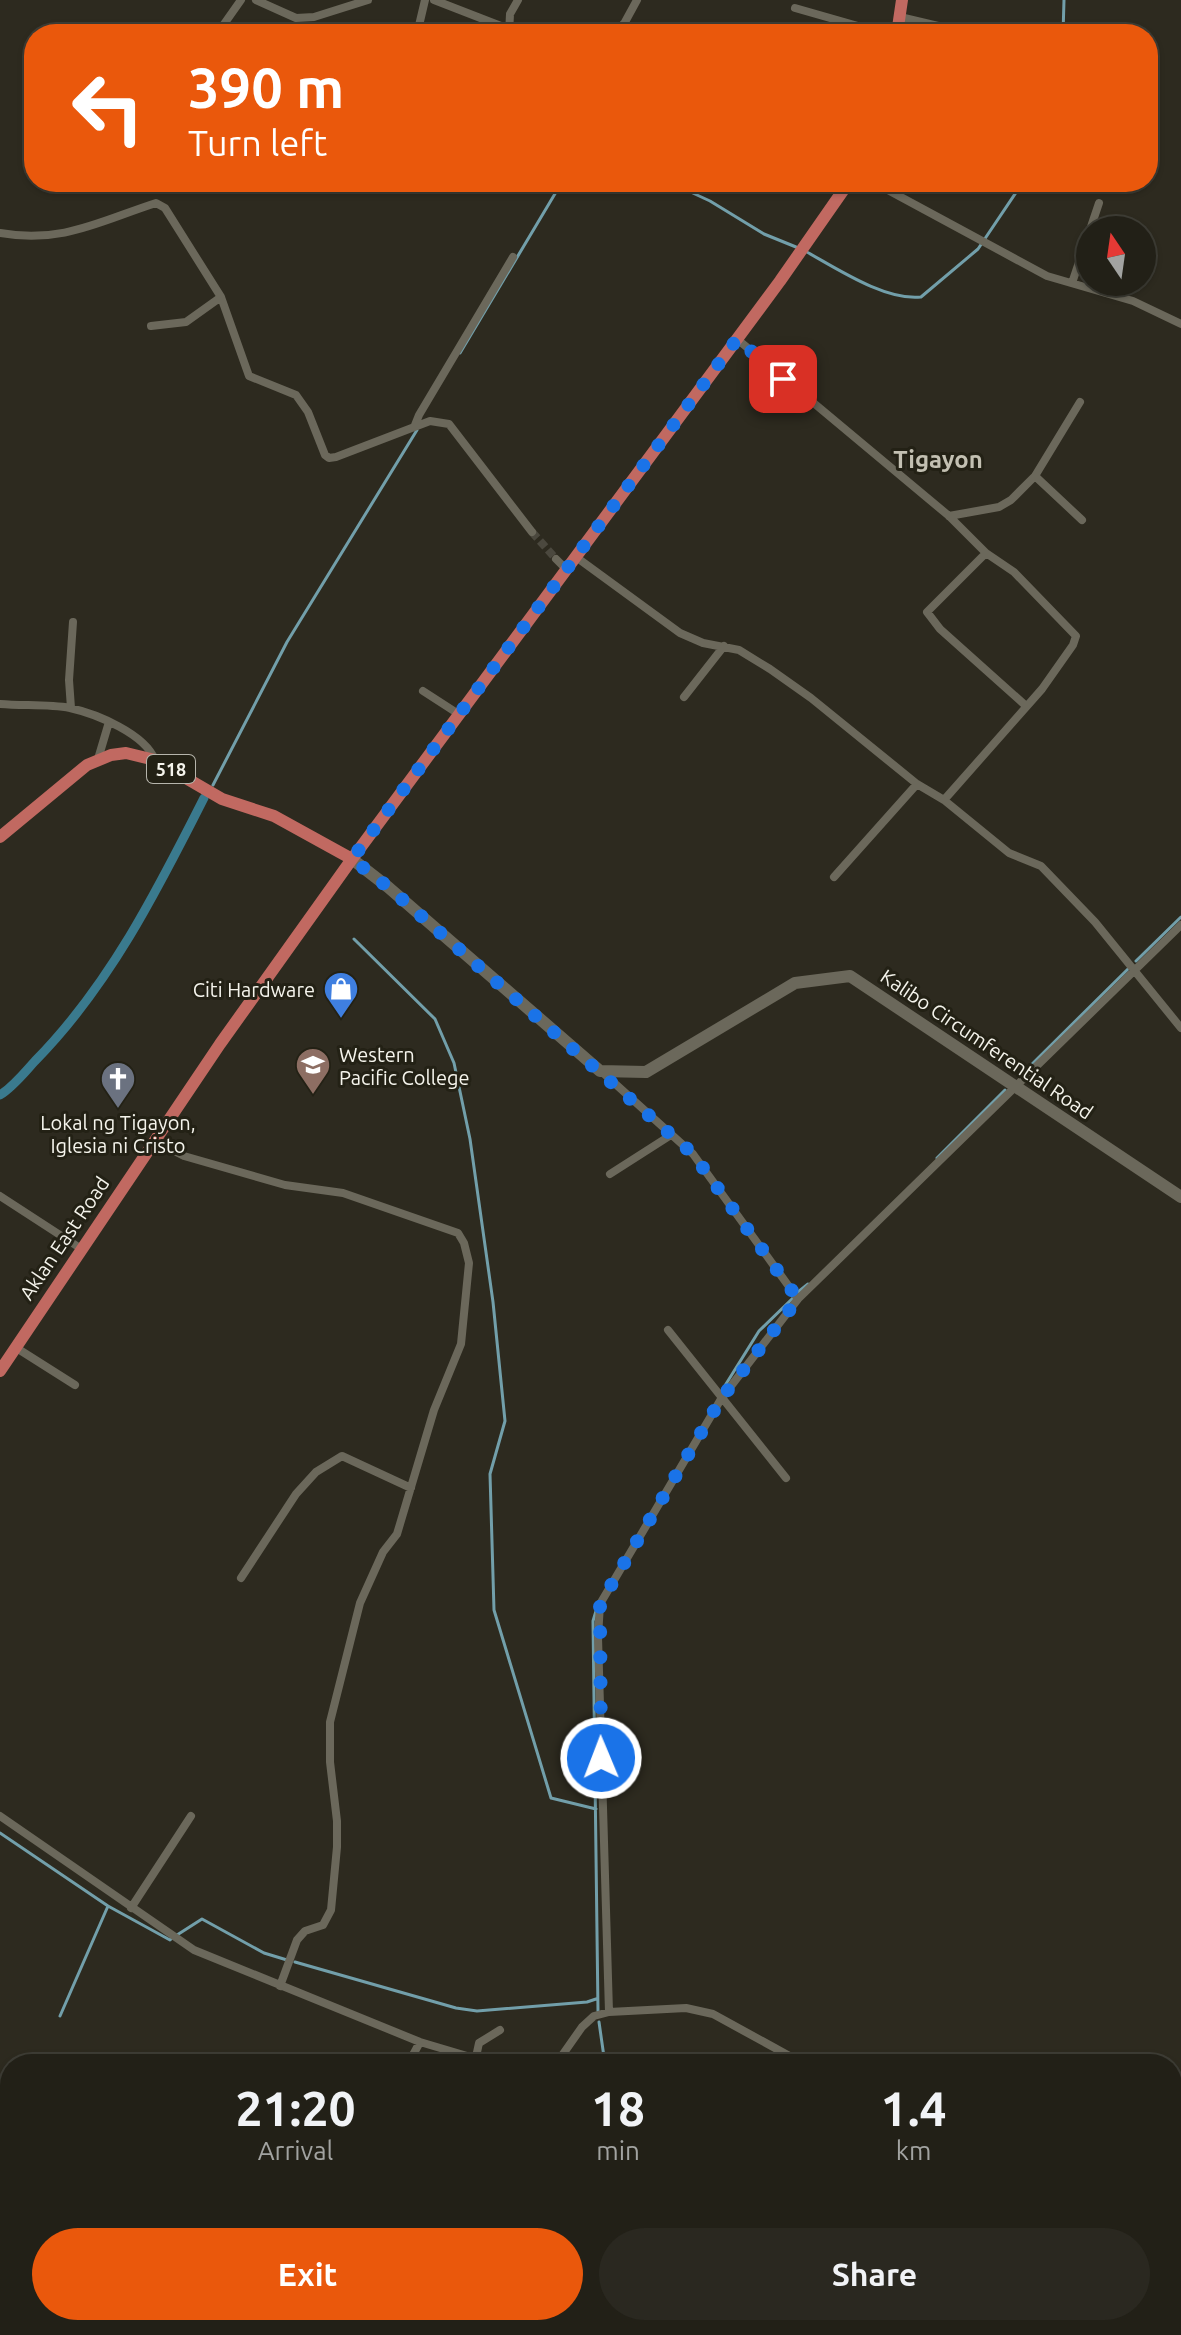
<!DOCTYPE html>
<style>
body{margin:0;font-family:Ubuntu,sans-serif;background:#2a2820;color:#f1f3f6;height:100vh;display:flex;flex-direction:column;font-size:30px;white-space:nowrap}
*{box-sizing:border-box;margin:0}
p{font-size:26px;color:#a2a3a1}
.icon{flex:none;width:44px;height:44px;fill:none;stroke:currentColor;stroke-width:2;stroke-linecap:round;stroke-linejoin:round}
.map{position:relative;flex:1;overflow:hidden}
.panel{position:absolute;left:0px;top:2054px;width:1182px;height:282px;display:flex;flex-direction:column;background:#222017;border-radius:32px 32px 0 0;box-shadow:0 2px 6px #0004,0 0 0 2px #3f3e36}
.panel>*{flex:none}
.banner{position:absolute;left:24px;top:24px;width:1134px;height:168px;border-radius:32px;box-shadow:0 2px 6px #0004,0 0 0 2px #3f3e36;background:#ea580c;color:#fff;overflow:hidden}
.needle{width:52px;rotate:347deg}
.buttons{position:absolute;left:1076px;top:216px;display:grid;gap:16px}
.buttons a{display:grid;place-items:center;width:80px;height:80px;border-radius:50%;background:#222017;box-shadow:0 2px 6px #0004,0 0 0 2px #3f3e36;font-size:40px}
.pin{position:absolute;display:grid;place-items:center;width:68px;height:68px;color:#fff;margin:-34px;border-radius:16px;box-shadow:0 4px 12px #0006}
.me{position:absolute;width:88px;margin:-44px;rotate:359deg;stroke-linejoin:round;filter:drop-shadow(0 0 6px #0008)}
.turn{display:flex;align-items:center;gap:28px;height:168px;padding:0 32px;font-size:36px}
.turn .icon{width:104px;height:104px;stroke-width:2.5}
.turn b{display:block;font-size:56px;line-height:68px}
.eta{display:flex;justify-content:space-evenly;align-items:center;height:136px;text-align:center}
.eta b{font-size:48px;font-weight:700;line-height:56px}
.cta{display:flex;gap:16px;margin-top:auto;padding:16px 32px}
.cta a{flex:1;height:92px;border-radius:48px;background:#ea580c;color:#fff;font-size:32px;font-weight:700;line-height:92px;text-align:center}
.cta a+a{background:#2a2820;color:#f1f3f6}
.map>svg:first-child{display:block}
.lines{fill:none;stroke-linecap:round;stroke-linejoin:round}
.stream{stroke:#729faa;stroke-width:3}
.canal{stroke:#3a7a8e;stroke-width:9}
.street-tunnel{stroke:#4b483e;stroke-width:8;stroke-dasharray:8 4;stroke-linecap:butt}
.street{stroke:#6b685b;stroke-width:8}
.secondary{stroke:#6b685b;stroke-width:12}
.primary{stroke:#c16961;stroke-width:12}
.route{stroke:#1a73e8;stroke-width:14;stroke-dasharray:0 25.2}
.labels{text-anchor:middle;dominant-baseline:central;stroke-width:6;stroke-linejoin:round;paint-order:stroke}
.shield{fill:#232115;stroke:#b6b5ac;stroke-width:2}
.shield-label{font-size:18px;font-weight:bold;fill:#f5f4ec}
.poi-label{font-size:20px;fill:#f5f4ec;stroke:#232115;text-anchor:end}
.street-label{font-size:20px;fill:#f5f4ec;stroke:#232115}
.quarter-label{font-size:24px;font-weight:bold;fill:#c3c0b2;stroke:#232115}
</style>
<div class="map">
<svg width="1181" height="2335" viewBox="0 0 1181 2335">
<rect width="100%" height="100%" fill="#2d2a1f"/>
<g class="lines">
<!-- stream -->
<path class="stream" d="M1063 34 1064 0
M669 182 710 201 764 234 796 247
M805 251C836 268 885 301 921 297L978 249 1023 182
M460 353 562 182
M213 785 287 642 417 430
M354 939 435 1019 454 1063 470 1139 493 1302 505 1421 490 1474 494 1610 551 1798 596 1809
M1136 961 1181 917
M1024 1072 1128 969
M937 1158 1005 1090
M798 1292 808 1284
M721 1392 759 1331 794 1297
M596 1611 593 1621 598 2011
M0 1833 108 1906 170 1940 172 1938
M177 1935 202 1919 264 1953 287 1960
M295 1962 456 2008 477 2011 587 2002 596 1999
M60 2016 108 1906
M599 2022 605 2064
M693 2326 697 2335"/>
<!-- canal -->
<path class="canal" d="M0 1095C13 1087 24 1073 35 1061 109 986 157 891 204 798"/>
<!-- street-tunnel -->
<path class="street-tunnel" d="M532 532 556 559"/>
<!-- street -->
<path class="street" d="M256 0 296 18 314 17 368 0
M434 0 501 26 509 34
M795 8 886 34
M900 17 972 34
M217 34 241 0
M417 34 425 0
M509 34 510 14 518 0
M615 34 625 22 637 0
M873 182 1047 276 1133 301 1181 324
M0 233C62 244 100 221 156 203L165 208 221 297 249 376 296 395 308 412 325 455 329 458 336 457 430 421 449 424 532 532
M1072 283 1099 203
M151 326 186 322 221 297
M737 339 949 516 986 553 1014 572 1076 636 1073 645 1042 689 944 800
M415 425 419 415 513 257
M1035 476 1080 402
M949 516 999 507 1011 500 1035 476 1082 520
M986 553 927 612 940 629 1025 705
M576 557 680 633 703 643 739 650 770 669 811 698 917 784 944 800 1009 853 1041 866 1095 922 1181 1028
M556 559 567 570
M423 691 457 713
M684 697 724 646
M0 704C23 706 48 704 70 708 97 714 145 734 155 760
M71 708 69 680 73 622
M98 759 109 722
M834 877 917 784
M601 1071 693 1154 798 1299
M155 1141 184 1156 285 1185 343 1193 458 1233 464 1243 469 1263 461 1344 434 1410 397 1534 383 1552 360 1603 330 1722V1762L337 1821V1847L331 1910 323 1925 305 1931 297 1940 280 1986
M610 1174 671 1135
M0 1196 80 1248
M668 1330 786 1478
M15 1347 75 1385
M241 1578 296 1494 316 1472 342 1456 411 1488
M0 1816 194 1950 420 2042 494 2064
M131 1908 191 1816
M609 2012 598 1637 600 1604 721 1399 798 1299 1181 925
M476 2057 479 2043 500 2030
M408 2064 420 2042
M556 2064 582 2027 594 2016 609 2012 686 2008 713 2014 804 2064
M0 2270 10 2273
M1172 2278 1181 2283
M202 2326 213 2335"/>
<!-- secondary -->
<path class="secondary" d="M352 859 388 887 600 1071 646 1072 795 983 850 976 1181 1197"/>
<!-- primary -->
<path class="primary" d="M897 34 902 0
M0 837 87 765 111 755 126 753 155 760 222 799 274 816 352 859
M0 1371 220 1044 352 859 780 281 849 182"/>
</g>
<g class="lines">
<!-- route -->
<path class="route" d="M601 1758 600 1604 721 1399 798 1299 693 1154 388 887 352 859 737 339 783 379"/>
</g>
<!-- icons -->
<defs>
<symbol id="shop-pin" viewBox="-11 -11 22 30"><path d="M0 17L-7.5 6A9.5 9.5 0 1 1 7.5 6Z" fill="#3f7fe0" stroke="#232115"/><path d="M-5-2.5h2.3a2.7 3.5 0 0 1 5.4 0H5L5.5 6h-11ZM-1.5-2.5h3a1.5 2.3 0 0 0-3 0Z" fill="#fff"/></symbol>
<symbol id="university-pin" viewBox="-11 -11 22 30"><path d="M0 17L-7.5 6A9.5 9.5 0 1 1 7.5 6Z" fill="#8d6e63" stroke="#232115"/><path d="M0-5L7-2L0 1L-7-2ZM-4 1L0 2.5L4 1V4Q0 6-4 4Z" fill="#fff"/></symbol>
<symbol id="church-pin" viewBox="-11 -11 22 30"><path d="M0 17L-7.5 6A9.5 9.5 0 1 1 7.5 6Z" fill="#6b7280" stroke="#232115"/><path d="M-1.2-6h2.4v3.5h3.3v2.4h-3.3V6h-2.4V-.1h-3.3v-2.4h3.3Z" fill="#fff"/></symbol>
</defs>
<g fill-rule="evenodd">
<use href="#shop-pin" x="321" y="969" width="40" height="54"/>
<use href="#university-pin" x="293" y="1045" width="40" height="54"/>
<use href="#church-pin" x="98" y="1059" width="40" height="54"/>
</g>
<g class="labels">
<!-- shield labels -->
<rect class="shield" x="147" y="755" width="48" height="28" rx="6"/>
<g class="shield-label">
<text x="171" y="769">518</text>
</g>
<!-- poi labels -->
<g class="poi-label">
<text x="315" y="989">Citi Hardware</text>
<text x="339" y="1054" text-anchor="start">Western<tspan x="339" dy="23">Pacific College</tspan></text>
<text x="118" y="1122" text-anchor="middle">Lokal ng Tigayon,<tspan x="118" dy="23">Iglesia ni Cristo</tspan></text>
</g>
<!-- street labels -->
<g class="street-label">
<text transform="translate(987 1044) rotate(34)">Kalibo Circumferential Road</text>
<text transform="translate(64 1238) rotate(-56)">Aklan East Road</text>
</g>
<!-- quarter labels -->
<g class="quarter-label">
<text x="938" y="459">Tigayon</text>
</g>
</g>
</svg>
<div class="buttons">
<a><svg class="needle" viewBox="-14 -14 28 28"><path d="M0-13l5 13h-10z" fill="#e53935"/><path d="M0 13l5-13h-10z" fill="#a2a3a1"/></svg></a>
</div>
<div class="pin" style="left:783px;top:379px;background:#d93025"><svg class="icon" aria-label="arrive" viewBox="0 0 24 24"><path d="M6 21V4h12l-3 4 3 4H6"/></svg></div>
<svg class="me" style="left:601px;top:1758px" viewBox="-20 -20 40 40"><circle r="17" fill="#1a73e8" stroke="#fff" stroke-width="3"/><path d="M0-11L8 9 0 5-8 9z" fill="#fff"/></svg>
<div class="banner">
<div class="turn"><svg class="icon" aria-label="left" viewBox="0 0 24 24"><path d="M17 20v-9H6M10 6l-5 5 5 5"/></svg><div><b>390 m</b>Turn left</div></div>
</div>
<section class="panel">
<div class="eta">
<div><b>21:20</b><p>Arrival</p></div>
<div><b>18</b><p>min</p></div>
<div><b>1.4</b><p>km</p></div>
</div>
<div class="cta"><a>Exit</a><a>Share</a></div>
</section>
</div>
